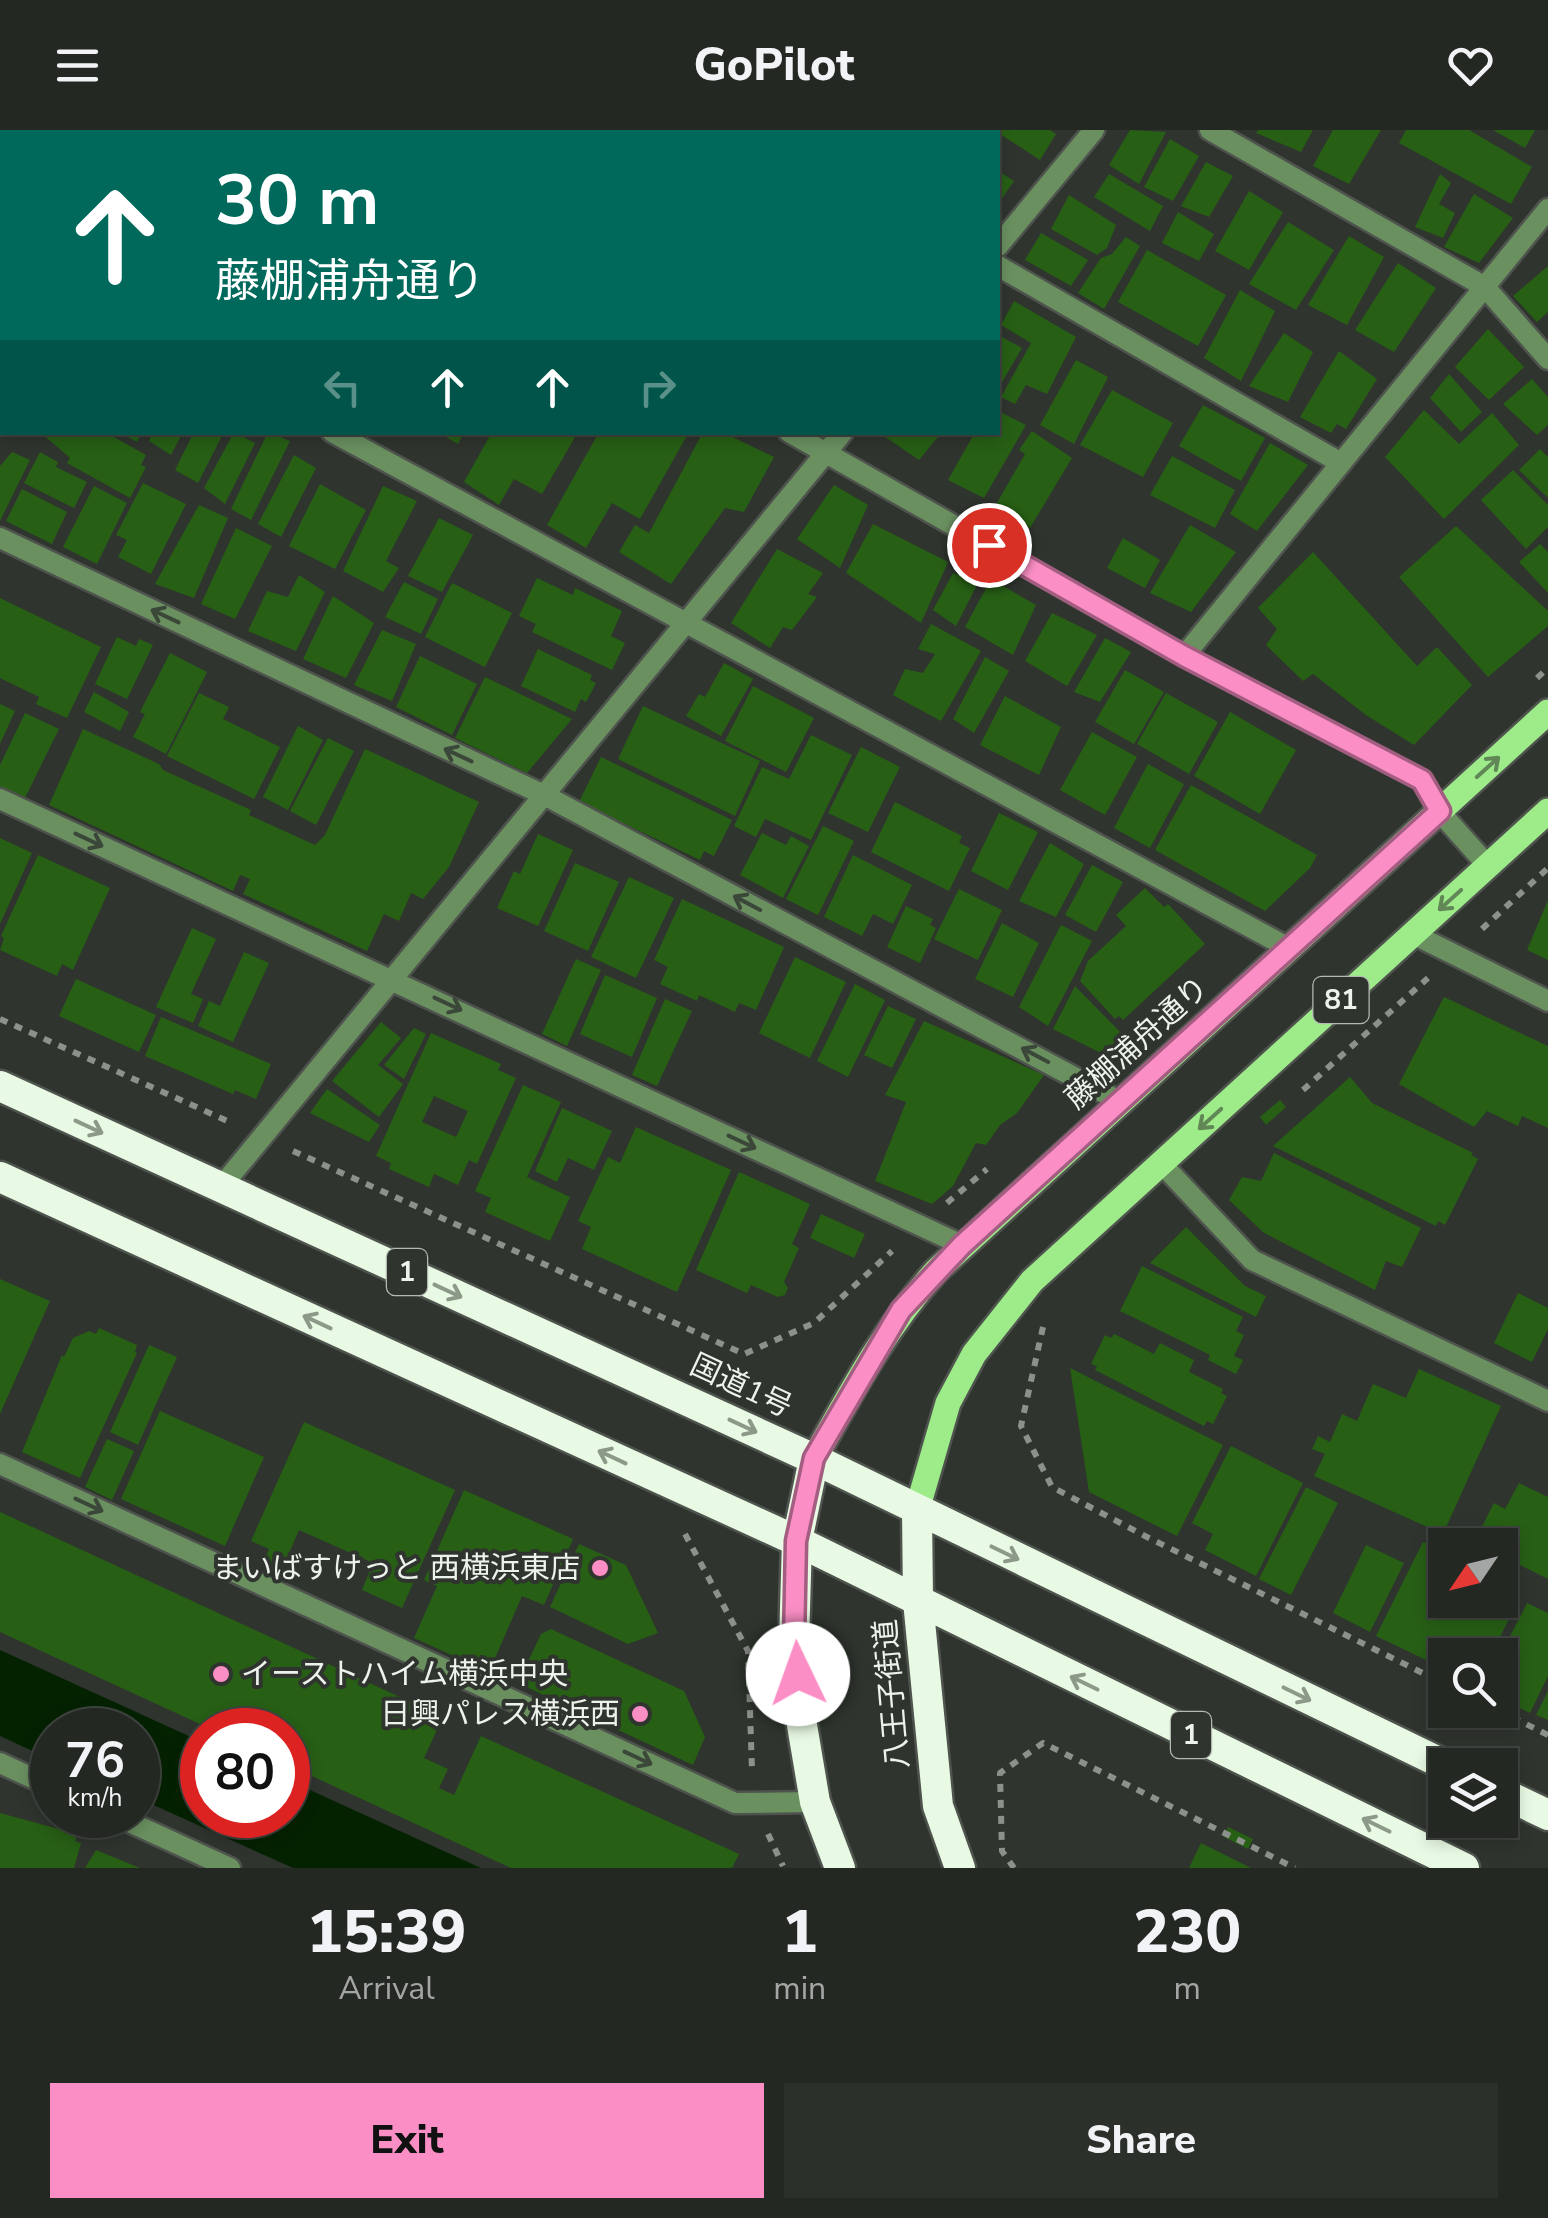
<!DOCTYPE html>
<meta charset="utf-8">
<style>
body{margin:0;font-family:"Nunito Sans","Noto Sans JP",sans-serif;background:#2b302a;color:#f1f3f6;height:100vh;display:flex;flex-direction:column;font-size:38px;white-space:nowrap}
*{box-sizing:border-box;margin:0}
p{font-size:32px;color:#a3a6a5}
.icon{flex:none;width:55px;height:55px;fill:none;stroke:currentColor;stroke-width:2;stroke-linecap:round;stroke-linejoin:round}
.map{position:relative;height:1738px;overflow:hidden}
.panel{display:flex;flex-direction:column;background:#232822;flex:1}
.panel>*{flex:none}
.guide{position:absolute;left:0px;top:0px;width:1000px;height:305px;box-shadow:0 5px 15px #0003,0 0 0 2px #404440;background:#00695c;color:#fff;overflow:hidden}
.needle{width:65px;rotate:235deg}
.tools{position:absolute;left:1428px;top:1398px;display:grid;gap:20px}
.tools a{display:grid;place-items:center;width:90px;height:90px;border-radius:0px;background:#232822;box-shadow:0 5px 15px #0003,0 0 0 2px #404440;font-size:50px}
.speed{position:absolute;left:30px;top:1578px;display:flex;gap:20px;font-size:50px;font-weight:700;text-align:center}
.speed>*{display:grid;place-content:center;width:130px;height:130px;border-radius:50%;background:#232822;box-shadow:0 5px 15px #0003,0 0 0 2px #404440;line-height:1}
.speed small{font-size:25px;font-weight:400}
.speed .limit{border:15px solid #d22;background:#fff;color:#111}
.pin{position:absolute;display:grid;place-items:center;width:85px;height:85px;color:#fff;margin:-42px;border:5px solid #fff;border-radius:50%;box-shadow:0 2px 10px #0007}
.me{position:absolute;width:110px;margin:-55px;rotate:357deg;stroke-linejoin:round;filter:drop-shadow(0 0 8px #0008)}
.turn{display:flex;align-items:center;gap:35px;height:210px;padding:0 50px;font-size:45px}
.turn .icon{width:130px;height:130px;stroke-width:2.5}
.turn b{display:block;font-size:70px;line-height:85px}
.lanes{display:flex;align-items:center;height:95px;padding:0 50px;background:#0003;justify-content:center;gap:50px;direction:ltr}
.lanes .off{opacity:.35}
.eta{display:flex;justify-content:space-evenly;align-items:center;height:170px;text-align:center}
.eta b{font-size:60px;font-weight:800;line-height:70px}
.button{display:flex;gap:20px;margin-top:auto;padding:20px 50px}
.button a{flex:1;height:115px;border-radius:0px;background:#fb8fc5;color:#111;font-size:40px;font-weight:800;line-height:115px;text-align:center}
.button a+a{background:#2b302a;color:#f1f3f6}
header{display:flex;justify-content:space-between;align-items:center;height:130px;padding:0 50px;background:#232822;font-size:45px;font-weight:800}
.map>svg:first-child{display:block}
.water{fill:#042200}
.building{fill:#275f15;fill-rule:evenodd}
.lines{fill:none;stroke-linecap:round;stroke-linejoin:round}
.street-casing{stroke:#4e534d;stroke-width:25}
.primary-casing{stroke:#4e534d;stroke-width:30}
.highway-casing{stroke:#4e534d;stroke-width:35}
.path{stroke:#8c918b;stroke-width:6;stroke-dasharray:8 8;stroke-linecap:butt}
.street{stroke:#6a9060;stroke-width:20}
.primary{stroke:#9eec89;stroke-width:25}
.highway{stroke:#e8fae3;stroke-width:30}
.oneway{stroke:#3b4738}
.oneway2{stroke:#618757}
.oneway3{stroke:#8c9888}
.route-casing{stroke:#a35d80;stroke-width:25}
.route{stroke:#fb8fc5;stroke-width:18}
.poi-dot{fill:#fb8fc5;stroke:#2f352e;stroke-width:4}
.labels{text-anchor:middle;dominant-baseline:central;stroke-width:8;stroke-linejoin:round;paint-order:stroke}
.shield{fill:#2f352e;stroke:#b5b9b4;stroke-width:2.5}
.shield-label{font-size:28px;font-weight:bold;fill:#eef2ed}
.street-label{font-size:30px;fill:#eef2ed;stroke:#2f352e}
.poi-label{font-size:30px;fill:#eef2ed;stroke:#2f352e;text-anchor:end}
</style>
<header><svg class="icon" aria-label="menu" viewBox="0 0 24 24"><path d="M4 6h16M4 12h16M4 18h16"/></svg>GoPilot<svg class="icon" aria-label="heart" viewBox="0 0 24 24"><path d="M12 20l-8-8c-3-5 5-10 8-4 3-6 11-1 8 4z"/></svg></header>
<div class="map">
<svg width="1548" height="1738" viewBox="0 0 1548 1738">
<rect width="100%" height="100%" fill="#2f352e"/>
<!-- water -->
<path class="water" d="M0 1520 202 1612V1685H288V1650L481 1738H293L138 1668V1600H52V1630L0 1606Z"/>
<!-- building -->
<path class="building" d="M999 0H1050L1056 4 1040 30 997 2Z
M1130 0 1166 2 1139 54 1109 35Z
M1258 0H1313L1301 22 1256 3Z
M1333 0H1381L1349 54 1313 36Z
M1406 0H1469L1532 37 1511 74 1399 13Z
M1493 0H1535L1525 18Z
M1170 9 1199 26 1173 71 1144 57Z
M1206 32 1233 46 1209 87 1181 76Z
M998 41 1014 51 998 74Z
M1109 44 1163 76 1150 101 1094 67Z
M1440 44 1451 53 1439 74 1455 83 1443 108 1415 97Z
M1249 61 1283 82 1249 140 1215 121Z
M1474 64 1513 88 1479 133 1444 117Z
M1069 65 1116 95 1107 118 1097 125 1051 99Z
M1178 82 1214 104 1199 131 1162 113Z
M1288 92 1334 120 1296 180 1249 154Z
M1041 103 1088 130 1071 156 1025 130Z
M1349 106 1384 127 1347 195 1308 175Z
M1126 107 1140 116 1104 179 1078 163 1101 128 1112 124Z
M1147 120 1226 165 1198 216 1118 172Z
M1398 133 1436 158 1394 222 1355 200Z
M1548 136V182L1537 192 1513 166Z
M1240 160 1275 181 1241 251 1204 228Z
M1014 171 1076 207 1047 264 1026 255 1015 274 1001 267 1031 213 1001 195Z
M1488 199 1524 237 1489 270 1455 237Z
M1284 203 1313 222 1288 272 1249 256Z
M998 205 1022 218 998 259Z
M1339 221 1377 249 1346 299 1337 294 1331 303 1300 287Z
M1076 230 1108 247 1074 314 1040 295Z
M1449 244 1482 282 1461 302 1430 268Z
M1532 249 1548 267V295L1537 305 1503 274Z
M1112 260 1173 293 1143 347 1080 315Z
M1203 275 1265 308 1241 351 1179 316Z
M1424 280 1459 314 1492 283 1519 315 1444 389 1385 327Z
M998 281 1026 295 984 368 948 350 975 302H998Z
M1032 301 1072 328 1030 398 994 378 1025 324 1019 320Z
M40 302H105L146 325 141 335 146 337 130 368 67 333 70 328Z
M119 302H142L137 312Z
M153 302H183L171 325 149 311Z
M194 302H224L198 353 175 340Z
M234 302 255 313 225 374 204 358Z
M268 302 290 311 251 390 231 379Z
M437 302H464L458 314Z
M492 302H578L542 364 514 349 499 375 464 352Z
M599 302H689L640 389 612 373 586 418 547 395Z
M703 302H722L774 327 744 382 725 378 671 454 619 422 635 395 649 403Z
M878 302H942L919 330Z
M1270 313 1308 335 1257 401 1230 384Z
M1540 319 1548 327V368L1519 340Z
M12 322 30 330 0 391V336Z
M40 322 58 332 56 337 87 352 74 378 24 353Z
M294 325 316 338 281 407 258 394Z
M1172 326 1235 360 1215 398 1150 365Z
M1513 340 1548 375V397L1526 419 1481 370Z
M143 353 186 374 151 444 118 427 127 410 116 405Z
M320 354 366 380 335 439 289 416Z
M834 355 868 375 840 438 797 409Z
M94 356 127 373 97 434 63 417Z
M383 356 417 371 386 431 399 438 383 462 343 441Z
M22 359 67 382 52 414 6 391Z
M199 375 228 388 194 468 155 454Z
M439 388 473 405 442 462 408 446Z
M873 394 948 432 921 493 846 443Z
M1190 395 1236 422 1191 482 1150 463Z
M1456 396 1548 481V496L1488 547 1399 447Z
M236 398 272 416 235 489 201 474Z
M1123 408 1160 430 1145 458 1107 438Z
M1540 414 1548 422V463L1519 432Z
M777 419 823 443 808 464 817 467 792 500 783 497 770 518 731 493Z
M1313 422 1417 536 1437 517 1472 555 1414 615 1366 585 1313 544 1303 551 1266 515 1277 499 1258 478Z
M953 443 978 453 956 496 933 480Z
M299 445 325 462 296 521 248 501 267 461 288 467Z
M537 448 573 465 575 458 622 481 611 506 625 513 612 540 532 502 536 494 519 486Z
M991 449 1036 475 1013 525 965 497Z
M404 452 438 469 421 504 385 487Z
M452 453 512 483 485 537 425 507Z
M333 466 374 493 346 548 303 529Z
M0 468 101 517 67 588 36 574 39 567 0 548Z
M1052 483 1097 505 1067 556 1025 531Z
M931 494 981 521 941 591 893 565 905 539 923 543 935 524 918 519Z
M382 500 416 514 392 571 354 555Z
M117 507 136 516 139 509 153 515 127 569 95 554Z
M1105 508 1131 522 1100 572 1074 562Z
M538 519 592 545 590 550 596 553 586 572 581 569 575 582 521 556Z
M170 523 207 542 166 624 133 607 145 584 140 582Z
M420 526 477 554 452 605 396 577Z
M985 527 1009 541 974 603 953 589Z
M724 533 753 549 721 606 686 586 699 564 705 567Z
M1125 540 1164 562 1134 614 1095 592Z
M485 547 572 589 527 643 455 608Z
M753 556 814 588 786 642 725 611Z
M94 562 129 582 120 601 84 582Z
M199 563 229 577 223 589 280 617 254 669 167 626Z
M1166 563 1218 592 1189 644 1137 614Z
M1005 566 1061 597 1039 645 980 615Z
M0 574 15 581 0 614Z
M643 576 760 631 735 686 618 629Z
M1230 582 1296 620 1260 684 1194 646Z
M25 583 59 599 24 670 0 659V635Z
M298 596 323 610 288 680 263 667Z
M83 599 159 634 163 640 251 680 249 685 315 715 325 705 365 619 479 672 449 737 423 769 411 763 399 791 384 784 367 821 243 764 250 749 240 745 233 761 49 675Z
M1092 602 1137 627 1105 685 1060 660Z
M811 605 852 625 811 710 765 689 756 707 734 696 762 637 789 649Z
M328 608 354 621 316 695 290 681Z
M861 617 900 637 868 702 828 683Z
M601 627 732 690 714 726 704 721 700 730 579 672Z
M1148 634 1184 654 1150 718 1114 698Z
M1191 655 1317 725 1310 738 1265 781 1155 720Z
M895 672 962 706 959 713 970 718 949 761 871 722Z
M999 683 1038 702 1008 760 971 741Z
M823 696 854 711 818 785 786 769Z
M762 703 786 715 791 706 809 716 783 768 740 745Z
M538 704 573 720 538 796 497 778 514 741 520 744Z
M0 708 32 723 0 794Z
M1050 713 1084 734 1056 787 1019 771Z
M38 725 110 758 73 840 62 834 57 846 0 820 4 808 1 806Z
M853 725 912 755 893 794 873 784 862 806 824 787Z
M575 733 619 752 588 821 544 801Z
M1092 735 1123 752 1096 802 1065 785Z
M629 747 674 768 636 848 591 827Z
M1145 758 1164 777 1168 774 1205 814 1123 890 1119 886 1115 889 1080 851 1088 831 1126 796 1116 785Z
M959 759 1002 780 978 830 934 809Z
M682 769 784 817 756 880 739 873 735 882 699 865 697 871 660 854 668 837 654 830Z
M1548 770V830L1527 820Z
M906 776 933 789 930 795 936 798 920 833 887 817Z
M1002 793 1039 813 1013 867 975 849Z
M1061 795 1092 811 1048 896 1019 877Z
M192 798 216 809 191 864 203 869 193 893 156 877Z
M244 822 269 833 233 912 198 896 209 871 220 876Z
M795 827 846 852 810 928 759 903Z
M576 829 601 840 567 916 542 904Z
M605 845 657 868 632 927 580 904Z
M76 849 156 885 139 922 59 886Z
M855 854 885 870 848 947 817 931Z
M1075 856 1126 908 1107 926 1053 899Z
M1444 867 1548 916V998L1522 986 1518 996 1487 981 1474 997 1399 954Z
M665 869 692 881 657 956 632 945Z
M888 876 916 889 892 938 864 925Z
M161 887 271 934 256 969 235 960 233 964 145 926Z
M924 891 1044 945 1017 983 1000 995 986 1015 976 1013 953 1056 932 1074 875 1051 906 972 885 965Z
M381 892 401 908 378 935 403 954 379 987 332 951Z
M414 898 426 904 404 949 384 935Z
M431 903 501 934 498 940 516 948 477 1034 469 1030 458 1055 434 1044 429 1057 389 1039 391 1033 376 1026ZM434 966 468 981 456 1007 422 992Z
M1350 947 1372 973 1473 1023 1471 1025 1478 1029 1445 1095 1438 1091 1436 1096 1273 1016Z
M523 955 561 972 527 1047 570 1067 550 1111 485 1082 491 1068 475 1061Z
M327 959 380 995 369 1012 310 983Z
M1280 970 1286 977 1266 995 1260 987Z
M562 978 612 1001 594 1040 568 1028 557 1052 535 1041Z
M636 997 731 1040 677 1162 582 1119 591 1097 578 1091 608 1027 620 1033Z
M1274 1023 1421 1098 1402 1137 1386 1131 1375 1160 1264 1103 1229 1070 1242 1047 1261 1051Z
M739 1042 810 1074 792 1114 799 1118 784 1152 788 1158 785 1165 778 1167 751 1155 747 1163 696 1140Z
M821 1084 865 1104 854 1128 810 1108Z
M1186 1097 1245 1156 1266 1166 1256 1187 1150 1133Z
M1142 1136 1243 1187 1236 1201 1244 1205 1234 1226 1243 1230 1236 1244 1208 1230 1210 1225 1120 1181Z
M0 1149 50 1171 0 1284Z
M1518 1163 1548 1178V1199L1532 1232 1494 1213Z
M99 1198 137 1215 135 1222 137 1223 80 1348 22 1322 62 1225 64 1227 73 1208 89 1201 96 1204Z
M1114 1204 1154 1224 1160 1213 1194 1230 1189 1242 1223 1259 1221 1263 1227 1266 1213 1294 1207 1291 1204 1296 1095 1240 1097 1236 1091 1234 1105 1205 1111 1208Z
M149 1215 177 1227 138 1315 110 1302Z
M1070 1238 1223 1315 1177 1406 1089 1362Z
M1419 1239 1501 1276 1443 1404 1314 1346 1325 1324 1312 1319 1318 1306 1330 1312 1342 1284 1357 1291 1373 1254 1406 1268Z
M160 1281 264 1327 225 1416 121 1369Z
M304 1292 455 1360 402 1478 362 1460 373 1433 299 1400 281 1442 263 1434 269 1419 251 1411Z
M107 1309 134 1321 112 1370 85 1357Z
M1231 1316 1303 1353 1256 1446 1205 1420 1213 1404 1192 1393Z
M1519 1353 1548 1367V1449L1500 1425V1415L1474 1412 1494 1373 1505 1379Z
M1306 1357 1338 1373 1291 1465 1259 1449Z
M464 1360 573 1409 544 1475 522 1466 489 1542 414 1508 437 1456 424 1450Z
M0 1382 443 1587 424 1628 448 1639 439 1658 454 1665 481 1606 739 1724 732 1738H511L288 1635V1600H213L0 1502Z
M1423 1412 1445 1423V1470H1502L1515 1477 1491 1525H1445V1539L1376 1506Z
M579 1414 626 1435 658 1503 628 1514 550 1477Z
M1366 1415 1404 1433 1370 1502 1333 1483Z
M1527 1473 1548 1483V1546L1530 1583 1500 1568V1526Z
M551 1499 684 1561 705 1607 693 1635 518 1553 541 1504Z
M1548 1561V1590L1536 1585Z
M0 1683 77 1704 75 1711 81 1713 74 1738H0Z
M1228 1697 1253 1709 1248 1719 1224 1707Z
M1201 1713 1251 1738H1189Z
M96 1720 140 1738H85Z"/>
<g class="lines">
<defs>
<path id="street" d="M243 0 248 2
M763 0 767 2
M1210 0 1485 157 1548 229
M998 116 1094 0
M0 130 2 131
M998 136 1341 333
M0 282 2 279
M332 302 1289 818
M789 302 1184 526 1422 650 1439 681 1488 736
M0 408 546 666 1121 972
M1184 526 1548 79
M0 669 962 1115
M1413 804 1548 871
M1161 1033 1252 1130 1548 1271
M221 1057 843 302
M0 1334 735 1673 815 1672
M0 1633 52 1657
M114 1685 230 1738"/>
<path id="primary" d="M814 1329C851 1262 885 1198 936 1141L1548 582
M917 1380 948 1273 974 1224 1032 1151 1548 681"/>
<path id="highway" d="M0 956 814 1329 1445 1635
M0 1047 797 1411 1464 1738
M814 1329 797 1411 794 1512 802 1595 815 1672 840 1738
M917 1380 918 1471 938 1676 960 1738
M1500 1662 1548 1685"/>
</defs>
<!-- street casing -->
<use href="#street" class="street-casing"/>
<!-- primary casing -->
<use href="#primary" class="primary-casing"/>
<!-- highway casing -->
<use href="#highway" class="highway-casing"/>
<!-- path -->
<path class="path" d="M1537 548 1548 538
M1482 799 1548 738
M0 889 232 993
M1303 960 1428 848
M293 1021 744 1224 814 1193 892 1121
M947 1073 987 1039
M1043 1197 1021 1296 1052 1357 1147 1407 1445 1554
M685 1404 748 1521 752 1640
M1498 1580 1548 1605
M768 1704 783 1736
M1014 1738 1002 1721 1000 1643 1043 1613 1295 1738"/>
<!-- street -->
<use href="#street" class="street"/>
<!-- primary -->
<use href="#primary" class="primary"/>
<!-- highway -->
<use href="#highway" class="highway"/>
</g>
<!-- one-way arrows -->
<defs><path id="oneway-shaft" d="M-6 0H5M1.5-3L5.5 0L1.5 3" fill="none" stroke-width="1.6" stroke-linecap="round" stroke-linejoin="round" transform="scale(2.5)"/></defs>
<g class="oneway">
<use href="#oneway-shaft" transform="translate(165 486) rotate(-155)"/>
<use href="#oneway-shaft" transform="translate(458 625) rotate(-155)"/>
<use href="#oneway-shaft" transform="translate(89 710) rotate(25)"/>
<use href="#oneway-shaft" transform="translate(747 773) rotate(-152)"/>
<use href="#oneway-shaft" transform="translate(448 874) rotate(25)"/>
<use href="#oneway-shaft" transform="translate(1035 925) rotate(-152)"/>
<use href="#oneway-shaft" transform="translate(742 1012) rotate(25)"/>
<use href="#oneway-shaft" transform="translate(89 1375) rotate(25)"/>
<use href="#oneway-shaft" transform="translate(638 1628) rotate(25)"/>
</g>
<g class="oneway2">
<use href="#oneway-shaft" transform="translate(1488 637) rotate(-42)"/>
<use href="#oneway-shaft" transform="translate(1450 770) rotate(138)"/>
<use href="#oneway-shaft" transform="translate(1210 989) rotate(138)"/>
</g>
<g class="oneway3">
<use href="#oneway-shaft" transform="translate(89 997) rotate(25)"/>
<use href="#oneway-shaft" transform="translate(448 1161) rotate(25)"/>
<use href="#oneway-shaft" transform="translate(317 1192) rotate(-155)"/>
<use href="#oneway-shaft" transform="translate(743 1296) rotate(25)"/>
<use href="#oneway-shaft" transform="translate(612 1327) rotate(-155)"/>
<use href="#oneway-shaft" transform="translate(1005 1423) rotate(26)"/>
<use href="#oneway-shaft" transform="translate(1084 1553) rotate(-154)"/>
<use href="#oneway-shaft" transform="translate(1297 1564) rotate(26)"/>
<use href="#oneway-shaft" transform="translate(1376 1695) rotate(-154)"/>
</g>
<g class="lines">
<defs>
<path id="route" d="M798 1544 794 1512 796 1411 814 1328 901 1180 962 1115 1440 681 1422 650 1184 526 989 415"/>
</defs>
<!-- route casing -->
<use href="#route" class="route-casing"/>
<!-- route -->
<use href="#route" class="route"/>
</g>
<!-- markers -->
<g class="poi-dot">
<circle cx="600" cy="1438" r="10"/>
<circle cx="221" cy="1544" r="10"/>
<circle cx="640" cy="1584" r="10"/>
</g>
<g class="labels">
<!-- shield labels -->
<g class="shield">
<rect x="1313.5" y="847" width="55" height="46" rx="8"/>
<rect x="387" y="1119" width="40" height="46" rx="8"/>
<rect x="1171" y="1582" width="40" height="46" rx="8"/>
</g>
<g class="shield-label">
<text x="1341" y="870">81</text>
<text x="407" y="1142">1</text>
<text x="1191" y="1605">1</text>
</g>
<!-- street labels -->
<g class="street-label">
<text transform="translate(1137 913) rotate(-42)">藤棚浦舟通り</text>
<text transform="translate(741 1256) rotate(25)">国道1号</text>
<text transform="translate(892 1564) rotate(-95)">八王子街道</text>
</g>
<!-- poi labels -->
<g class="poi-label">
<text x="580" y="1438">まいばすけっと 西横浜東店</text>
<text x="241" y="1544" text-anchor="start">イーストハイム横浜中央</text>
<text x="620" y="1584">日興パレス横浜西</text>
</g>
</g>
</svg>
<div class="tools">
<a><svg class="needle" viewBox="-14 -14 28 28"><path d="M0-13l5 13h-10z" fill="#e53935"/><path d="M0 13l5-13h-10z" fill="#a3a6a5"/></svg></a>
<a><svg class="icon" aria-label="search" viewBox="0 0 24 24"><circle cx="10" cy="10" r="6"/><path d="M15 15l6 6"/></svg></a>
<a><svg class="icon" aria-label="layers" viewBox="0 0 24 24"><path d="M12 4l9 5-9 5-9-5zM3 14l9 5 9-5"/></svg></a>
</div>
<div class="speed"><div>76<small>km/h</small></div><div class="limit">80</div></div>
<div class="pin" style="left:989px;top:415px;background:#d93025"><svg class="icon" aria-label="arrive" viewBox="0 0 24 24"><path d="M6 21V4h12l-3 4 3 4H6"/></svg></div>
<svg class="me" style="left:798px;top:1544px" viewBox="-20 -20 40 40"><circle r="19" fill="#fff"/><path d="M0-13L10 11 0 6-10 11z" fill="#fb8fc5"/></svg>
<div class="guide">
<div class="turn"><svg class="icon" aria-label="ahead" viewBox="0 0 24 24"><path d="M12 20V5M6 11l6-6 6 6"/></svg><div><b>30 m</b>藤棚浦舟通り</div></div>
<div class="lanes"><svg class="icon off" aria-label="left" viewBox="0 0 24 24"><path d="M17 20v-9H6M10 6l-5 5 5 5"/></svg><svg class="icon" aria-label="ahead" viewBox="0 0 24 24"><path d="M12 20V5M6 11l6-6 6 6"/></svg><svg class="icon" aria-label="ahead" viewBox="0 0 24 24"><path d="M12 20V5M6 11l6-6 6 6"/></svg><svg class="icon off" aria-label="right" viewBox="0 0 24 24"><path d="M7 20v-9h11M14 6l5 5-5 5"/></svg></div>
</div>
</div>
<section class="panel">
<div class="eta">
<div><b>15:39</b><p>Arrival</p></div>
<div><b>1</b><p>min</p></div>
<div><b>230</b><p>m</p></div>
</div>
<div class="button"><a>Exit</a><a>Share</a></div>
</section>
